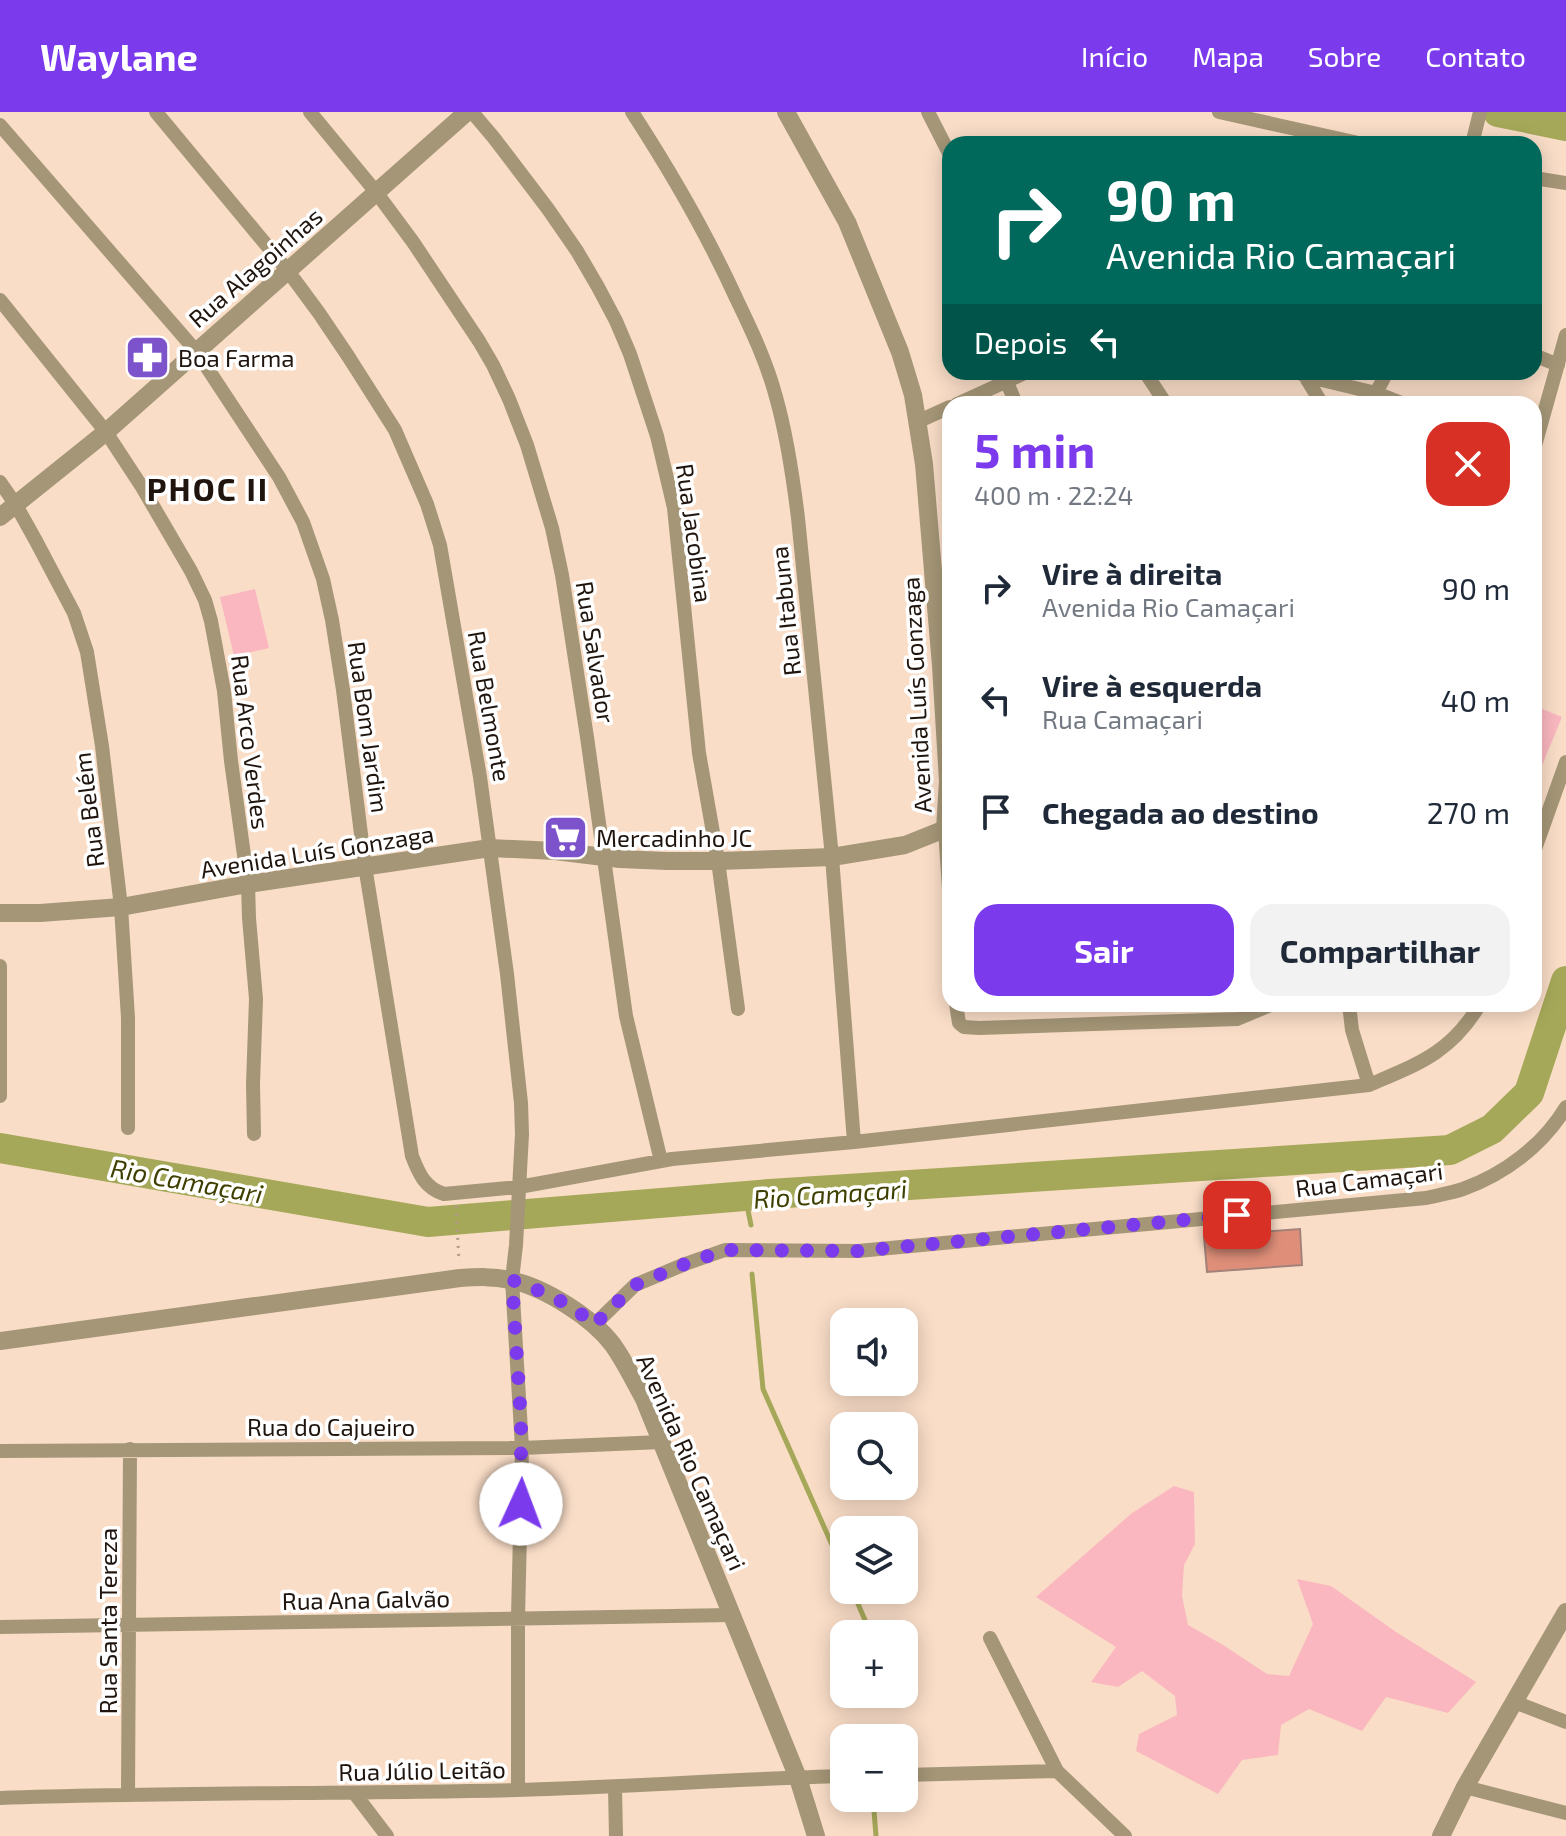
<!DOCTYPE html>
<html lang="pt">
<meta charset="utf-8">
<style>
body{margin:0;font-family:"Exo 2",sans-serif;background:#f2f2f3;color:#1f2937;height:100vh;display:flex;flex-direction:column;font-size:30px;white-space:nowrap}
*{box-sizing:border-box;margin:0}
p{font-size:26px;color:#747a83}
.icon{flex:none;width:44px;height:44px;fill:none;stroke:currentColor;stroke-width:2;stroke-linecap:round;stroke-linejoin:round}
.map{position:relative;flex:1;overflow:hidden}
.drawer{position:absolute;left:942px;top:284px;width:600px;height:616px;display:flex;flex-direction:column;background:#fff;border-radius:24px;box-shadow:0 4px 20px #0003}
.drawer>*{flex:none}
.banner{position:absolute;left:942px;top:24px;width:600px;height:244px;border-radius:24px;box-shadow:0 4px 20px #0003;background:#00695c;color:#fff;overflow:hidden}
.buttons{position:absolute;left:830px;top:1196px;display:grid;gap:16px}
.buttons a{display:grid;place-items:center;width:88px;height:88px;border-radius:16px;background:#fff;box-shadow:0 4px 20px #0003;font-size:40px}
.pin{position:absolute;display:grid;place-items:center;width:68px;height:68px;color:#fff;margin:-34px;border-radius:16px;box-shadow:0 4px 12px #0006}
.me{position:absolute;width:88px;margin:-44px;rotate:2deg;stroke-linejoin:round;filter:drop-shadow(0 0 6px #0008)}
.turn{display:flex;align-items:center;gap:28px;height:168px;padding:0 32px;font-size:36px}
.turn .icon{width:104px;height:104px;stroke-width:2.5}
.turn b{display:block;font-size:56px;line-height:68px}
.then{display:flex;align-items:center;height:76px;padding:0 32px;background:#0003;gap:16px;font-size:30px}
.round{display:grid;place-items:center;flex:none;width:84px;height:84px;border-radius:24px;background:#f2f2f3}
.summary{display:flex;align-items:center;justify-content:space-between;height:136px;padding:0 32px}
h1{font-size:48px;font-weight:700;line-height:60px;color:#7c3aed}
.primary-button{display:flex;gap:16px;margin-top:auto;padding:16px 32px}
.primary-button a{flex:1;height:92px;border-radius:24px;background:#7c3aed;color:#fff;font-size:32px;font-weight:700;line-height:92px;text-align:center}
.primary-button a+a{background:#f2f2f3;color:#1f2937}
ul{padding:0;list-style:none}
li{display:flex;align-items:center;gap:24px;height:112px;padding:0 32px}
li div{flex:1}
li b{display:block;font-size:30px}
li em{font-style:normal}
header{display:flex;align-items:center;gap:48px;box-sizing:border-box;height:112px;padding:0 40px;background:#7c3aed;color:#fff}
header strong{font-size:38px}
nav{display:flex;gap:44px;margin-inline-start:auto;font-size:28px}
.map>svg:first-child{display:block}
.green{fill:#fab7bf}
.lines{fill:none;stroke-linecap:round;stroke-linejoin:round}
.stream{stroke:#a6a859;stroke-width:5}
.river{stroke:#a6a859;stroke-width:30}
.building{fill:#df8f79;stroke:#a38279;stroke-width:2}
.path{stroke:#b09a89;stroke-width:3;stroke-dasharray:2 6;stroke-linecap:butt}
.minor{stroke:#a59677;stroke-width:14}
.tertiary{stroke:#a59677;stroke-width:18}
.route{stroke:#7c3aed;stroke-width:14;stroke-dasharray:0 25.2}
.labels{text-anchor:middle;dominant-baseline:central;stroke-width:7;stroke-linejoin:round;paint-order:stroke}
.street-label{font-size:24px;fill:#1f150e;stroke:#fff}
.poi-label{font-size:24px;fill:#1f150e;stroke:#fff;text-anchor:start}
.water-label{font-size:26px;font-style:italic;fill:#3e3f00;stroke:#fff}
.district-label{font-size:32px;font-weight:bold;letter-spacing:2px;fill:#1f150e;stroke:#fff}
</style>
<header>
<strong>Waylane</strong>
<nav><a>Início</a><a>Mapa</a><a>Sobre</a><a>Contato</a></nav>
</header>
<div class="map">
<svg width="1566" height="1724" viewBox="0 0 1566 1724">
<rect width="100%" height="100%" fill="#f9ddc7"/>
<!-- green -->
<path class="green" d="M255 477 269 536 234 544 220 485Z
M1535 594 1562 605 1541 656 1534 654Z
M1174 1374 1194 1380 1195 1432 1184 1453 1182 1484 1188 1513 1223 1533 1267 1562 1289 1564 1313 1512 1297 1467 1331 1474 1396 1520 1476 1570 1448 1601 1386 1585 1362 1619 1309 1597 1281 1613 1278 1643 1242 1648 1218 1682 1136 1639 1139 1622 1177 1603 1175 1584 1142 1559 1118 1575 1091 1570 1116 1535 1036 1485 1132 1401Z"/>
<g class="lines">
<!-- stream -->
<path class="stream" d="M745 1084 751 1113
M752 1162 763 1277 844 1460
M852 1478 871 1522
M873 1686 876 1724"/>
<!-- river -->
<path class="river" d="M1498 0 1566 14
M0 1036 428 1110 770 1082 1450 1038 1492 1017 1529 981 1566 869"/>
</g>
<!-- building -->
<path class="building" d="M1300 1117 1302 1153 1207 1160 1204 1124Z"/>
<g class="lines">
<!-- path -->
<path class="path" d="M456 1094 459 1150"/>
<!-- minor -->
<path class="minor" d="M156 0 288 159 319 201 348 244 395 318 427 392 440 433 480 665 507 862 521 991 522 1022 516 1133 512 1168 522 1336 518 1506V1678
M310 0 376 80 413 130 479 229 493 253 509 287 527 333 552 416 562 463 587 625 626 904 661 1049
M472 0 494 26 548 97 577 139 598 175 616 209 630 242 657 324 674 396 699 641 718 749 738 897
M632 0C671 60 707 122 737 188 752 219 767 251 776 285 787 324 793 365 798 406L832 745 854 1030
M928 0 950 43
M1219 0 1363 32
M0 13 196 239 279 365 303 410 323 467 332 508 343 578 365 754 412 1044C419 1062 425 1076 444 1082L519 1075 672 1047 854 1030 1369 973C1418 952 1451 941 1480 892
M1472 32 1480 0
M1534 66 1566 71
M0 188 106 320 142 375 191 459 205 488 211 509 224 579 231 649 248 772 249 806 256 887 253 972 254 1022
M1534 243 1558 253
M1145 260 1166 292
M1298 260 1305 264 1376 281 1404 292
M1305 264 1322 292
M1007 270 1016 292
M1376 281 1387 260
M957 292 1027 260
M919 309 950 295
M1534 337 1566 223
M0 370 16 393 36 429 74 501 87 540 102 634 121 795 128 906V1016
M950 716 945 717 950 792
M1534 740 1566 650
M0 854V984
M956 892 959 911 964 915 979 916 1237 907 1273 892
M1349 892 1352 918 1369 973
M594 1213 635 1173 685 1152 725 1138 858 1139 1426 1086C1438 1083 1451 1081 1463 1077 1505 1062 1543 1033 1566 995
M0 1339 522 1336 661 1330
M0 1515 732 1503
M990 1526 1057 1659 1125 1724
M1514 1590 1566 1610
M904 1663 1057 1659
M1465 1675 1566 1701
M615 1676 616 1724
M128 1682 130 1337
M355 1682 387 1724
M0 1686C172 1680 344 1682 516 1678 626 1675 735 1667 844 1664"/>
<!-- tertiary -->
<path class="tertiary" d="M0 405 106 320 467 0
M0 801H40L121 795 248 772 490 736 555 739 620 747 667 749H718L832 745 905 733 945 717 948 669 941 554 924 352 913 283 900 240 847 110 786 0
M0 1229 460 1166C477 1165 493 1164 510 1168 544 1175 592 1205 613 1233 625 1250 634 1269 644 1287L798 1666 816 1724
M1441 1724 1465 1675 1566 1500"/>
</g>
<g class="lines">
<!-- route -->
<path class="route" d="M521 1392V1309L512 1168C540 1179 572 1191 594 1213L635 1173 685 1152 725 1138 858 1139 1237 1103"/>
</g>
<!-- icons -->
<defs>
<symbol id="pharmacy-square" viewBox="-11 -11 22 22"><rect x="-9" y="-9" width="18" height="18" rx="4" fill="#7d53cc" stroke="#fff"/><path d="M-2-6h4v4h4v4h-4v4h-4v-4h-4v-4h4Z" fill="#fff"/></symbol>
<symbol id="supermarket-square" viewBox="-11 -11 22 22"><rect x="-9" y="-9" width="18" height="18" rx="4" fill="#7d53cc" stroke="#fff"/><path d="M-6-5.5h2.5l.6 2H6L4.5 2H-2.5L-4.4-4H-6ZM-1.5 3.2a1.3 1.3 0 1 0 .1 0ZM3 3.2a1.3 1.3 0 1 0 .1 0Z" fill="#fff"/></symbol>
</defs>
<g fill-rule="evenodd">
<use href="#pharmacy-square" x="122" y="220" width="51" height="51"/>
<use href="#supermarket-square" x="540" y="700" width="51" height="51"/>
</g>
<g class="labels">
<!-- street labels -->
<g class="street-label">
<text transform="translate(255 155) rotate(-41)">Rua Alagoinhas</text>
<text transform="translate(695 421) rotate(82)">Rua Jacobina</text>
<text transform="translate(785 499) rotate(-96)">Rua Itabuna</text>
<text transform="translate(596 540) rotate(81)">Rua Salvador</text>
<text transform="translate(916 583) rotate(-93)">Avenida Luís Gonzaga</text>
<text transform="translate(490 594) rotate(80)">Rua Belmonte</text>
<text transform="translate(369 615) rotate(82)">Rua Bom Jardim</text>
<text transform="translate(251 630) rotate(83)">Rua Arco Verdes</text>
<text transform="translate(88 698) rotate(-97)">Rua Belém</text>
<text transform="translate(317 739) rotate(-9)">Avenida Luís Gonzaga</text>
<text transform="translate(1369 1067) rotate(-7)">Rua Camaçari</text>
<text x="331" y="1314">Rua do Cajueiro</text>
<text transform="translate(692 1350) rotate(66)">Avenida Rio Camaçari</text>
<text transform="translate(366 1487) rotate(-1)">Rua Ana Galvão</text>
<text transform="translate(107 1509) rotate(-90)">Rua Santa Tereza</text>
<text transform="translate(422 1658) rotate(-1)">Rua Júlio Leitão</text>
</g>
<!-- poi labels -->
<g class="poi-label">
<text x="178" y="245">Boa Farma</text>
<text x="596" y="725">Mercadinho JC</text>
</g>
<!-- water labels -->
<g class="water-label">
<text transform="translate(187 1068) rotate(10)">Rio Camaçari</text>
<text transform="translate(830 1081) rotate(-4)">Rio Camaçari</text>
</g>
<!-- district labels -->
<g class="district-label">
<text x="208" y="376">PHOC II</text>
</g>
</g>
</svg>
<div class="buttons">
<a><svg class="icon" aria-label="sound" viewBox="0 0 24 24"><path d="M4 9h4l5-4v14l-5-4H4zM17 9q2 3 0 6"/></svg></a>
<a><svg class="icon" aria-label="search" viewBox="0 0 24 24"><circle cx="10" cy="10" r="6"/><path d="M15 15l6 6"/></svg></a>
<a><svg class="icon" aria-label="layers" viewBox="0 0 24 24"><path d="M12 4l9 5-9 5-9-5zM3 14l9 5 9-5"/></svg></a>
<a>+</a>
<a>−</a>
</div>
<div class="pin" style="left:1237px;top:1103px;background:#d93025"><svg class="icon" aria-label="arrive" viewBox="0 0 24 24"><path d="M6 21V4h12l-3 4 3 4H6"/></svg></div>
<svg class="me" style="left:521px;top:1392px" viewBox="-20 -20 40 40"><circle r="19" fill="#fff"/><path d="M0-13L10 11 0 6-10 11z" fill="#7c3aed"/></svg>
<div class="banner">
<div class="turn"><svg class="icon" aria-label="right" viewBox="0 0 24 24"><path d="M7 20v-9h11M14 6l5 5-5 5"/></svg><div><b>90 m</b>Avenida Rio Camaçari</div></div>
<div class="then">Depois<svg class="icon" aria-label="left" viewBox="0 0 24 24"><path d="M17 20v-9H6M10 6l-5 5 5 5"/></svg></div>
</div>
<section class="drawer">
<div class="summary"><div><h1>5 min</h1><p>400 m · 22:24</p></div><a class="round" style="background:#d93025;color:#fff"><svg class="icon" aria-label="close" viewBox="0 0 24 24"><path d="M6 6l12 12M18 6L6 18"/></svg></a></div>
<ul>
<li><svg class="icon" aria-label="right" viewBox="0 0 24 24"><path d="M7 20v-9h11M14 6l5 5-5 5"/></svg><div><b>Vire à direita</b><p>Avenida Rio Camaçari</p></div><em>90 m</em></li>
<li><svg class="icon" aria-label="left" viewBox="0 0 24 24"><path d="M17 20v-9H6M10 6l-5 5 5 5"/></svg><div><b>Vire à esquerda</b><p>Rua Camaçari</p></div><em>40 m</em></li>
<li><svg class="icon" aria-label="arrive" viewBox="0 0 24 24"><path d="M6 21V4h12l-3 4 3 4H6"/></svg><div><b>Chegada ao destino</b></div><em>270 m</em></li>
</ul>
<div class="primary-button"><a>Sair</a><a>Compartilhar</a></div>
</section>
</div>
